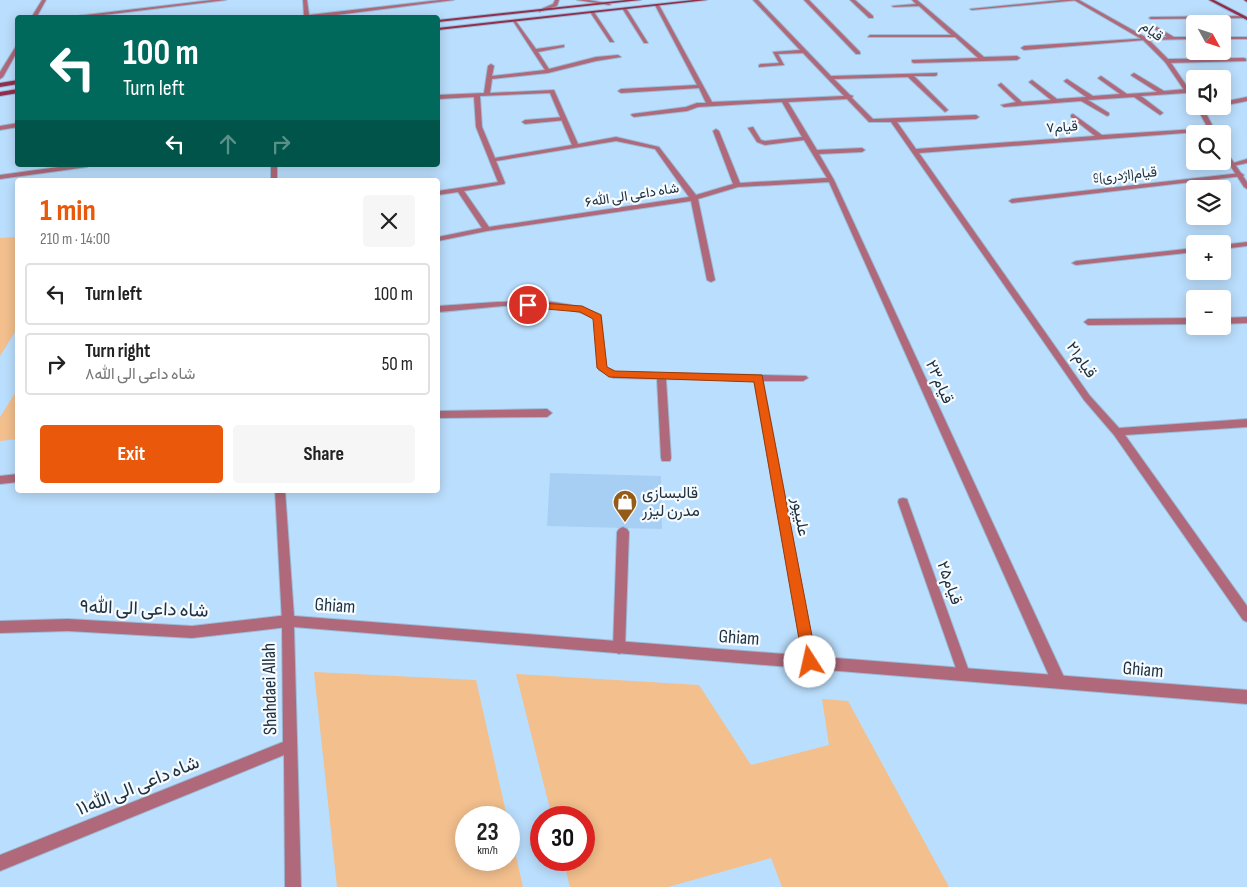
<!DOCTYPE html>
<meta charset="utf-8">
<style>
body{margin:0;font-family:"Sofia Sans Condensed",Vazirmatn,sans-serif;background:#f6f6f6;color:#222;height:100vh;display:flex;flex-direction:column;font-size:19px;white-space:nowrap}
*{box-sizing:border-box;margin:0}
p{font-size:16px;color:#767676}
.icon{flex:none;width:28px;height:28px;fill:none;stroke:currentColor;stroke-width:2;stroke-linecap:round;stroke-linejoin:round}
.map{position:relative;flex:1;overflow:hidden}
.panel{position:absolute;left:15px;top:178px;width:425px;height:315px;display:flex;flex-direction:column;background:#fff;border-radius:5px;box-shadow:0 2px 12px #0003}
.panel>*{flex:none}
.hud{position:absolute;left:15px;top:15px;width:425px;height:152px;border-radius:5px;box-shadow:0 2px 12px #0003;background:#00695c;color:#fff;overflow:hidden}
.needle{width:32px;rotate:130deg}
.fabs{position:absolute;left:1186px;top:15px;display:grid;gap:10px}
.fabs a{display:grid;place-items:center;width:45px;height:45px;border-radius:5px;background:#fff;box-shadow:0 2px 12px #0003;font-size:25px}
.speed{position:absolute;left:455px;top:806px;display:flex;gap:10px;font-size:25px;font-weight:700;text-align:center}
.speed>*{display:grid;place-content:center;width:65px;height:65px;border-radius:50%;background:#fff;box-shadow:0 2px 12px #0003;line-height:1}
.speed small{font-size:12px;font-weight:400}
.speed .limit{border:8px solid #d22;background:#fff;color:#111}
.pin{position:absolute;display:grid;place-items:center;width:42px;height:42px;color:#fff;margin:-21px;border:2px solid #fff;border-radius:50%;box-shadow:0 1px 5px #0007}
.me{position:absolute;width:55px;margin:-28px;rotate:350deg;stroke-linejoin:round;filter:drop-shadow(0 0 4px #0008)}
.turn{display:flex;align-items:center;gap:18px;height:105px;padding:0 25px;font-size:22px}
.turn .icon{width:65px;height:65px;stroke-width:2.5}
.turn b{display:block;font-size:35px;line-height:42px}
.lanes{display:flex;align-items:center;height:48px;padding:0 25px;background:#0003;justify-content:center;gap:25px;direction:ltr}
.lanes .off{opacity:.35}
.round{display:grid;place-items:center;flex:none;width:52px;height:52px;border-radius:5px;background:#f6f6f6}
.head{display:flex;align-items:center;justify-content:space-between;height:85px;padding:0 25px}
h1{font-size:30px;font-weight:700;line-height:38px;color:#ea580c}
.cta{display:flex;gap:10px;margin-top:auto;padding:10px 25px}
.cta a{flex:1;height:58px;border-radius:5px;background:#ea580c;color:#fff;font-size:20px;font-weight:700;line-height:58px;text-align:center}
.cta a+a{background:#f6f6f6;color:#222}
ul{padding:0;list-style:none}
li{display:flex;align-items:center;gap:15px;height:62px;margin:0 10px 8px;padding:0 15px;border:2px solid #e0e0e0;border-radius:5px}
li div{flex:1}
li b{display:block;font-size:19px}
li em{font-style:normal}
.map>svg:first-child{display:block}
.built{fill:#a7cff3}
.green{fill:#f2bf8d}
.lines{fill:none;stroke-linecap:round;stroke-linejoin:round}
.service-casing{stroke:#9bbcd7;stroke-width:2}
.minor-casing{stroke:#9bbcd7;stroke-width:2}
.tertiary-casing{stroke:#9bbcd7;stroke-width:2}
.secondary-casing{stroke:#9bbcd7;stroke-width:2}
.service{fill:#af697a;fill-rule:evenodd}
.minor{fill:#af697a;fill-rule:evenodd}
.tertiary{fill:#af697a;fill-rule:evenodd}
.secondary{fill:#922e4d;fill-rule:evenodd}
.route{fill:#ea580c;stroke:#983908}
.labels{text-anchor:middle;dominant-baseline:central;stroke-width:4.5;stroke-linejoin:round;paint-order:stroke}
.far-street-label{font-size:14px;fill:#203241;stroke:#f6fbff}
.street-label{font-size:16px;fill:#203241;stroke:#f6fbff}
.poi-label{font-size:16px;fill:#203241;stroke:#f6fbff;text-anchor:start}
.near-street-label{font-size:19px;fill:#203241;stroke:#f6fbff}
</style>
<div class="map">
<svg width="1247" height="887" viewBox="0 0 1247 887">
<rect width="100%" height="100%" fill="#badefd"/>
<!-- built -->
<path class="built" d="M550 473 661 476 662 529 547 526Z"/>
<!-- green -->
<path class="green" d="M17 237V329L0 356V238Z
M17 390V439L0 441V417Z
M314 672 476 680 507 817 466 818V860H509V825L523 887H337Z
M516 674 699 685 751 765 829 745 822 699 848 701 949 887H782L771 858 668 887H570L563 860H584V818L552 817Z"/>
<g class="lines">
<defs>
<path id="service" d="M564 117 567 119 566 120 525 124 522 122 525 120Z"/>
<path id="minor" d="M42 0H46L36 18H31Z
M212 0H226L79 18H60Z
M303 0H307L309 15 440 0H454L313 18H294L304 16Z
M753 0H758L831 76 937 73V75L935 76H914L948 110 945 112 908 77 834 79 850 95 853 96 852 98 873 119 976 115 979 117 976 119 897 122 916 149 1095 136 1071 117V115L1073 114 1102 135 1213 128 1214 129 1211 131 919 153 1090 396 1119 428 1247 419V427L1125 435 1247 606V622L1243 620 1114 435 1084 400 891 122H869L847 99 788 102 817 150 862 148 865 150 862 152 819 154 834 180 1064 677 1065 682 1064 687 1059 688 1054 687 829 182 738 187 698 199 715 280 711 282 707 280 691 201 487 231 438 241V237L482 228 458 192 438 195V191L498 182 476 127 474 97 438 99V95L484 93 488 66 491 64 494 66 492 76 545 70 513 21 515 20 536 49 564 45V47L538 52 549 69 596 57 618 55 621 57 596 61 548 73 492 79 490 93 554 90 578 144 616 137 659 147 696 195 733 184 713 131 716 129 719 131 740 183 827 178 804 140 765 145 757 142 748 128 753 127 761 140 765 141 802 137 782 102 698 107 687 111 634 117 631 115 632 114 686 107 697 103H706L699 88 621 93 618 91 621 89 697 85 655 5 657 4 659 5 712 102 844 96 803 53 778 54 784 65 759 67V65L761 64 779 63 773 52 800 50ZM550 93 572 145 495 158 482 127 480 96ZM616 141 655 149 689 197 489 227 464 191 504 184 505 183 496 161Z
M804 0H809L860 52V54H856Z
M850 0H855L873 16V18H869Z
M912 0H917L984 57 1017 56 1020 58 1017 60 914 63 912 62V60L978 58 955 37H868L870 35H951L919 6 894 7 892 6 916 4Z
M1061 0H1079L972 10 970 9Z
M622 8H626L648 43H644Z
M590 12H594L614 42H610Z
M1244 16 1246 18 1151 19 1149 18 1151 17Z
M1155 26 1174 37H1195V39L1145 40 1024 50 1021 48 1024 46 1167 37 1153 28Z
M1222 37H1247V39H1222Z
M18 43V50L3 77 0 79V72Z
M1244 58 1246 59V61L1167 63 1164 61 1167 59Z
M1134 73 1164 91 1186 89 1189 91 1186 93 1141 96 1162 112 1163 113 1160 115 1134 97 1088 100 1109 113V115L1107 116 1081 101 1004 107 1001 105 1016 102 999 86 998 85 1001 83 1022 102 1051 100 1030 83 1029 82 1032 80 1057 99 1086 97 1065 82 1064 81 1067 79 1093 96 1120 94 1099 79 1098 78 1101 76 1127 94 1157 92 1132 76 1131 75Z
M1247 97V101L1222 106V102Z
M1205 106H1216L1201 111 1198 109Z
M18 123V127L0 130V126Z
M1247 159V163L1233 166 1230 164Z
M73 165H90L87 167 0 179V175Z
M1241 173 1244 175 1243 176 1012 203 1009 201 1012 199Z
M1247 242V246L1222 249V245Z
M1195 248V252L1076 265 1072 263 1076 261Z
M544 301C564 303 582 306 601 315L606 367 615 372 806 376 808 378 803 381H763L816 662 814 666 810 668 806 666 804 662 754 380 666 379 671 458 670 461H662L661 458 657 379 613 378 599 370 594 318C546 295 488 309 438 312V306L497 302Z
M1247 317V323L1222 324V318Z
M1195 318V324L1088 325 1084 322 1088 319Z
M547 409 552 413 547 417 438 418V411Z
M18 474V482L0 484V476Z
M903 498 907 499 908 502 970 674 969 678 964 680 959 678 958 674 898 502 899 499Z
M623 527 627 529 629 532 625 648 623 652 619 654 615 652 613 648 617 532 619 529Z
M288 615 292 617 294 621 292 625 288 627 192 638 68 631 0 633V621L68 619 192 626Z"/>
<path id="tertiary" d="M555 0H559L557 6 539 12V10L553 4Z
M577 0H589L611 4 609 5Z
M1074 0H1079L1147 38 1169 60 1195 98V104L1193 103 1165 62 1143 40Z
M1196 106H1202L1217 134H1211Z
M1222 145 1247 182V189L1244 187 1222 153Z
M271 165H277V180H271Z
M275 490H285L294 616 1247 690V704L294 627 301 887H285L284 755 0 871V855L283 742 282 621Z"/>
<path id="secondary" d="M626 0H641L438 22V20Z
M693 0H707L438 30V28Z
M1209 0H1214L1247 17V20Z
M1244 0H1247V2Z
M18 80V84L0 87V83Z
M18 89V93L0 96V92Z"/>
</defs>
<!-- service casing -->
<use href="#service" class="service-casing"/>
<!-- minor casing -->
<use href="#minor" class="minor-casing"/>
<!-- tertiary casing -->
<use href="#tertiary" class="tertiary-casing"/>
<!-- secondary casing -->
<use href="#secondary" class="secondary-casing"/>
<!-- service -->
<use href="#service" class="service"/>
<!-- minor -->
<use href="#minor" class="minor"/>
<!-- tertiary -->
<use href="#tertiary" class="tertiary"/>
<!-- secondary -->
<use href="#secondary" class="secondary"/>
</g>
<!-- route -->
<path class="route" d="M528 302 582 306 601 315 607 367 615 371 762 375 817 662 815 667 810 669 805 667 803 662 754 382 609 377 597 368 593 319 580 312 524 307V303Z"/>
<!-- icons -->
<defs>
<symbol id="shop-pin" viewBox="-11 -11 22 30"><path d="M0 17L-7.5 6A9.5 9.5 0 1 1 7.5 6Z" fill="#955c17" stroke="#f6fbff"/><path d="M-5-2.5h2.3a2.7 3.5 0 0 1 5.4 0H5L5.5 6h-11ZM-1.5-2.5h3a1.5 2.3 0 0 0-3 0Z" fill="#fff"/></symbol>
</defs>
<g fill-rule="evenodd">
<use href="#shop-pin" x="611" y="488" width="28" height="38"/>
</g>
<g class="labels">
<!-- far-street labels -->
<g class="far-street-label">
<text transform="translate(1152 31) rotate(37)">قیام</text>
<text transform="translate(1062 127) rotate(-4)">قیام۷</text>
<text transform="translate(1125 175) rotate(-6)">قیام(اژدری)9</text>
<text transform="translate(632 195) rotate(-9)">شاه داعی الی الله۶</text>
</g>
<!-- street labels -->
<g class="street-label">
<text transform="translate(1081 360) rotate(55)">قیام۲۱</text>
<text transform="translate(939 382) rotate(66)">قیام۲۳</text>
<text transform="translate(800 517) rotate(80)">علیپور</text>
<text transform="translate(949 583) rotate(70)">قیام۲۵</text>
</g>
<!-- poi labels -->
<g class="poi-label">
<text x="642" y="493">قالبسازی<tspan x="642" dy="18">مدرن لیزر</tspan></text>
</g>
<!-- near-street labels -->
<g class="near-street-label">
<text transform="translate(335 606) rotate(4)">Ghiam</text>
<text transform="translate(144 609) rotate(2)">شاه داعی الی الله۹</text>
<text transform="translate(739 638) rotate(4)">Ghiam</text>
<text transform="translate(1143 670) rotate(5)">Ghiam</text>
<text transform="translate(270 689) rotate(-91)">Shahdaei Allah</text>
<text transform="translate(138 786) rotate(-22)">شاه داعی الی الله۱۱</text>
</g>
</g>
</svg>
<div class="fabs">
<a><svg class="needle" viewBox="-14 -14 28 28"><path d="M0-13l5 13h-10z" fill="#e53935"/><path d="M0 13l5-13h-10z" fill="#767676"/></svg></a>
<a><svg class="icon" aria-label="sound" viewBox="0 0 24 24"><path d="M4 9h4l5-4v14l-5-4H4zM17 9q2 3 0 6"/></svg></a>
<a><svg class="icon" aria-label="search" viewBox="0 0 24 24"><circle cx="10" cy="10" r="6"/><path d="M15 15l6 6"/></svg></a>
<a><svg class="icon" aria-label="layers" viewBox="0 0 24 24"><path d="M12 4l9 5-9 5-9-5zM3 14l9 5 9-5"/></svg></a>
<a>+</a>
<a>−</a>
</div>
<div class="speed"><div>23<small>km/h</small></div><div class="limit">30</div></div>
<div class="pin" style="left:528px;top:305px;background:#d93025"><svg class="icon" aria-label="arrive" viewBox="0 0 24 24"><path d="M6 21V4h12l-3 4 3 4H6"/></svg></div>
<svg class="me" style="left:810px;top:662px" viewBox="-20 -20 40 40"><circle r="19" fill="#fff"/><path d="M0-13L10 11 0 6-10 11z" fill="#ea580c"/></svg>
<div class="hud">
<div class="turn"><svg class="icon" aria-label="left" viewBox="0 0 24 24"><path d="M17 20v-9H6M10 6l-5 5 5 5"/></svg><div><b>100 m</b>Turn left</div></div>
<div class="lanes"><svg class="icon" aria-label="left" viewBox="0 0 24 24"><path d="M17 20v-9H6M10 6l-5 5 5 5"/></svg><svg class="icon off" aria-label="ahead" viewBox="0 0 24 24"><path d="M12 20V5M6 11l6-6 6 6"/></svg><svg class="icon off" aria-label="right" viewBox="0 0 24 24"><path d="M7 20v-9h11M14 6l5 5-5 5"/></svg></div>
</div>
<section class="panel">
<div class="head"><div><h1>1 min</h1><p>210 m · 14:00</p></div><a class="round"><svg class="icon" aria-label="close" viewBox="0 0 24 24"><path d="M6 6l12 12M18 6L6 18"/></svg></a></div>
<ul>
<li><svg class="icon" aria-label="left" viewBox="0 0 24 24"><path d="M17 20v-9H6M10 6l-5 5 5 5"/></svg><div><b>Turn left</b></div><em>100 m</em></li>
<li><svg class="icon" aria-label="right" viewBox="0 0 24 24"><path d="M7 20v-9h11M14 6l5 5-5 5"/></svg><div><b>Turn right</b><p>۸شاه داعی الی الله</p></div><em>50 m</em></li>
</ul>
<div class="cta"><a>Exit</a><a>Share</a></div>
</section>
</div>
